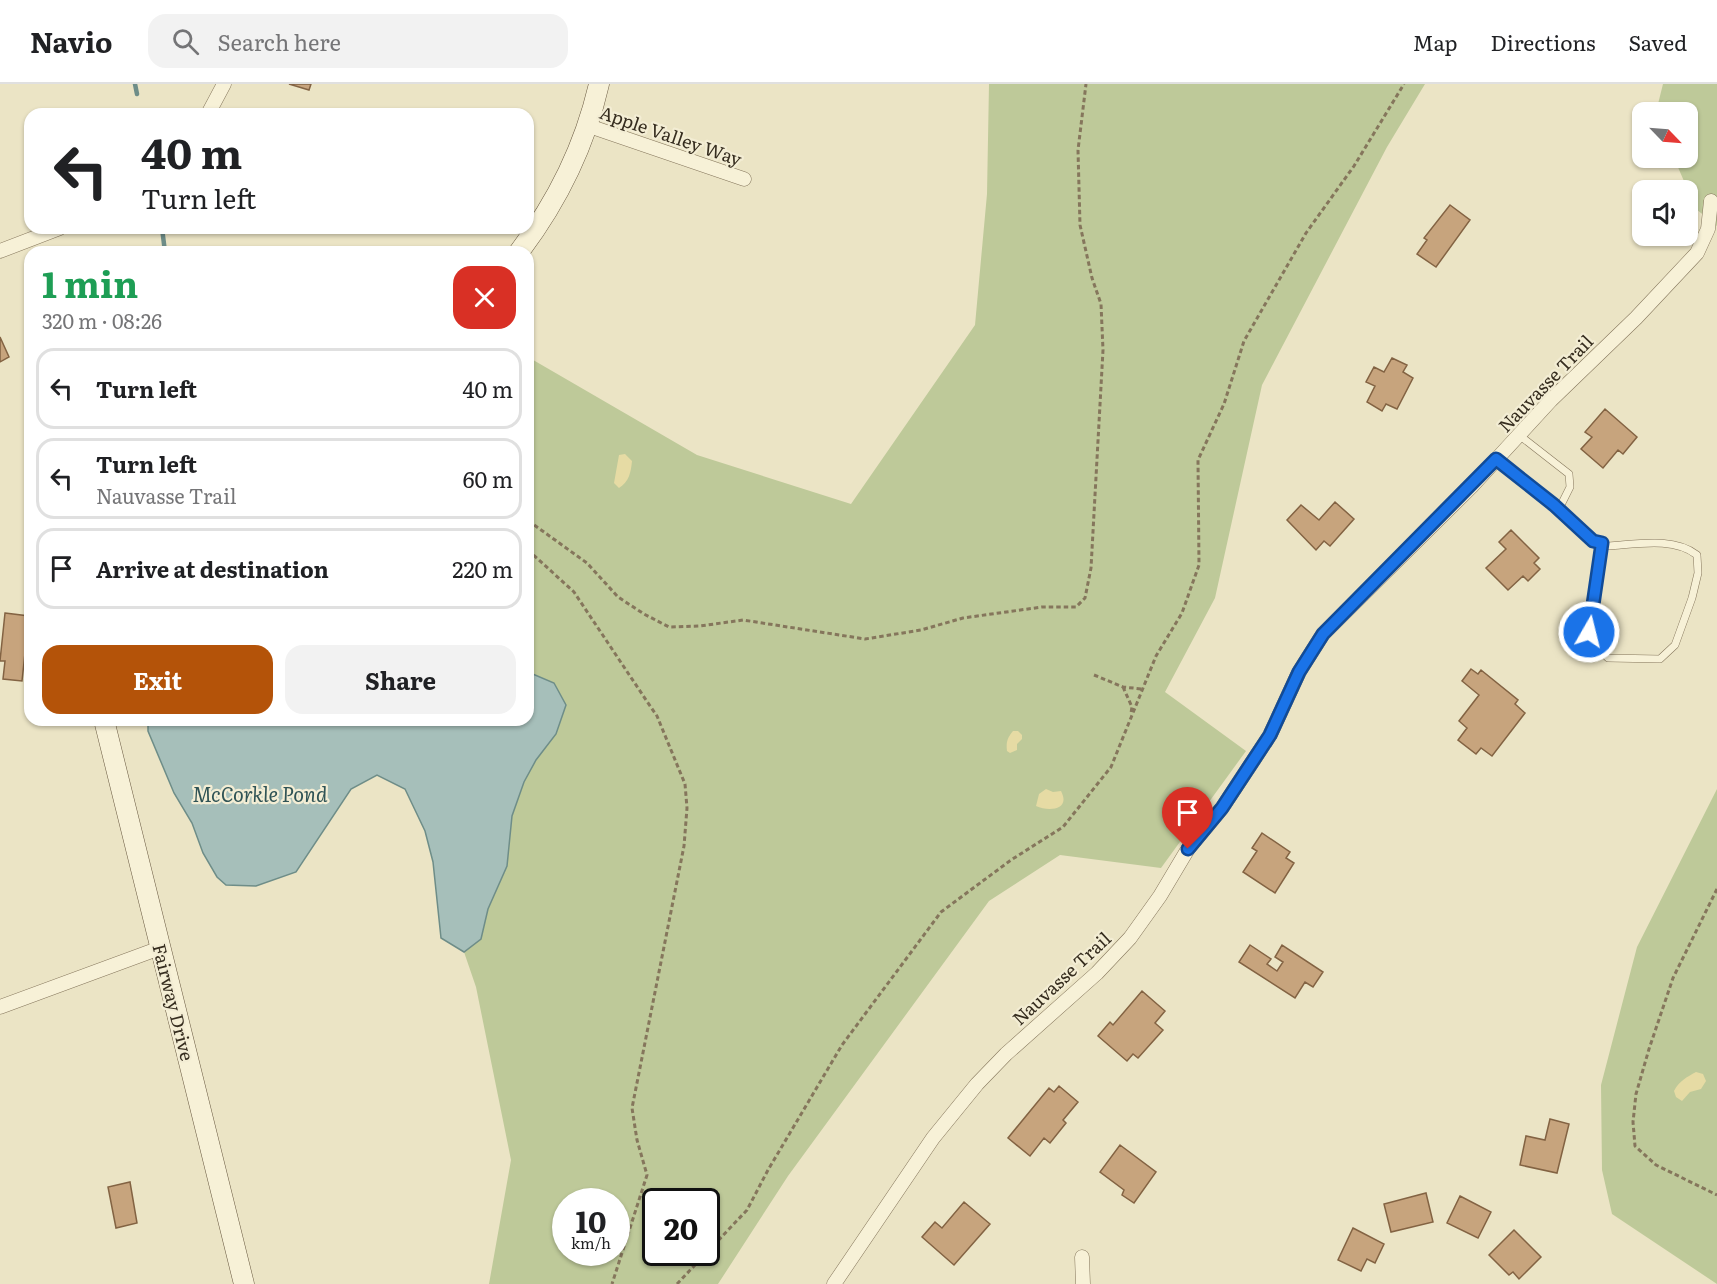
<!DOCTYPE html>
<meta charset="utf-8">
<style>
body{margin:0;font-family:Literata,serif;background:#f2f2f2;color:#202124;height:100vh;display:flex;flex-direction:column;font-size:22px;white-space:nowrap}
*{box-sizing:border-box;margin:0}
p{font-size:20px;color:#757577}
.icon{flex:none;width:33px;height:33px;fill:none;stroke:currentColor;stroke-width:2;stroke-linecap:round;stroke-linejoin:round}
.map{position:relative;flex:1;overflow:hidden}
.sheet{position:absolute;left:24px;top:162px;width:510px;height:480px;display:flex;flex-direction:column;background:#fff;border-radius:18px;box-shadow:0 2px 4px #0004}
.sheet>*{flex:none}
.hud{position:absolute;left:24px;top:24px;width:510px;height:126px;border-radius:18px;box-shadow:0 2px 4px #0004;background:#fff;color:#202124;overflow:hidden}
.needle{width:39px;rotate:115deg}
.buttons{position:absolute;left:1632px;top:18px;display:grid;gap:12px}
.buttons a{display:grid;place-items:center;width:66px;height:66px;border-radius:12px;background:#fff;box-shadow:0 2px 4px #0004;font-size:30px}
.speed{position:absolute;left:552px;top:1104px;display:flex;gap:12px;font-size:30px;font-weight:700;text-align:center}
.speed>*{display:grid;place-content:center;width:78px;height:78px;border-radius:50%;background:#fff;box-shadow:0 2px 4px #0004;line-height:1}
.speed small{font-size:15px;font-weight:400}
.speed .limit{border:3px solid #111;border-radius:9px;background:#fff;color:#111}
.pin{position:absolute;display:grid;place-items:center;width:51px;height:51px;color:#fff;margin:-62px -26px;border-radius:50% 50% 50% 0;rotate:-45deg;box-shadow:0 0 6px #0007}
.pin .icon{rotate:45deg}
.me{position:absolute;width:66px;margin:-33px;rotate:8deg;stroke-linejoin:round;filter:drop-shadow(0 0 4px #0008)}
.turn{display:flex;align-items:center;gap:21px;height:126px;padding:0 18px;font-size:27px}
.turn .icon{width:78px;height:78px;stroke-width:2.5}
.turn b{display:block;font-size:42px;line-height:51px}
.round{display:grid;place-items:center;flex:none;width:63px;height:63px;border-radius:18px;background:#f2f2f2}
.head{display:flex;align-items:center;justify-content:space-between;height:102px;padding:0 18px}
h1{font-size:36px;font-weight:700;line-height:45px;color:#1e9e55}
.primary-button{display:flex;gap:12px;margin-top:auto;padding:12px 18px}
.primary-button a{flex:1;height:69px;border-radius:18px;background:#b45309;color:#fff;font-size:24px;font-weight:700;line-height:69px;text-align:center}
.primary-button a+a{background:#f2f2f2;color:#202124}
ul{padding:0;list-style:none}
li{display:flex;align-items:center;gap:18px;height:81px;margin:0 12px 9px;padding:0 6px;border:3px solid #e0e0e0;border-radius:18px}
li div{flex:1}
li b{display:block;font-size:22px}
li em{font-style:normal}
header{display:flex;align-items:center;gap:36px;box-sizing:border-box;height:84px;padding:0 30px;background:#fff;border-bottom:2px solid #e0e0e0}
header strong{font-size:28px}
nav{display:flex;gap:33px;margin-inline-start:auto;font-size:21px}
.search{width:420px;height:54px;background:#f2f2f2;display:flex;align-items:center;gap:15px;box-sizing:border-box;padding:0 21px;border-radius:18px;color:#757577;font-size:22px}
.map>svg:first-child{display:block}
.green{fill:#bec999;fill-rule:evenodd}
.sand{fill:#e6dba4}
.water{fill:#a6bfba;stroke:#6e8d88;stroke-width:1.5}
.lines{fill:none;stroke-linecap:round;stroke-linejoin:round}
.stream{stroke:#6e8d88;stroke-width:4.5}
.building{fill:#c7a47d;stroke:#836343;stroke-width:1.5}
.lane-casing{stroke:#85765c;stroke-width:8}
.street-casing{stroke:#85765c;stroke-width:15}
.secondary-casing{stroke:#67573f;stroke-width:21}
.path{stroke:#85765c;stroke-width:3;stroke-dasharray:4.5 3;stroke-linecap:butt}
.lane{stroke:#f7f1d7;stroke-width:7}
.street{stroke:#f7f1d7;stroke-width:14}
.secondary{stroke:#f7f1d7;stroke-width:20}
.route-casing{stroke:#114b97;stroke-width:15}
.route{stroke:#1a73e8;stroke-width:10}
.labels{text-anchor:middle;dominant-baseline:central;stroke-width:4.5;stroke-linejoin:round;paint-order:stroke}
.street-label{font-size:18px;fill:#362d1f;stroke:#f3edd4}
.water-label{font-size:20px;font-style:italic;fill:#2f5355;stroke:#f3edd4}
</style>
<header>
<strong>Navio</strong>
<div class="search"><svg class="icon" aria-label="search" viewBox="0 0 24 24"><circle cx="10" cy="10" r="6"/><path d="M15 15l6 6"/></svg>Search here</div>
<nav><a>Map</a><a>Directions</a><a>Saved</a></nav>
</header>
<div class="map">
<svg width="1717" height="1200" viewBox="0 0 1717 1200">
<rect width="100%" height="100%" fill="#ebe4c5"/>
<!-- green -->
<path class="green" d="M989 0H1425L1387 63 1262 301 1215 514 1165 608 1246 667 1161 784 1060 771 989 817 788 1092 718 1200H489L511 1076 476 903 464 868 481 855 488 825 507 782 512 732 524 698 536 676 556 650 554 599 528 588V273L697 371 851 420 975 241 987 110ZM566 1118H616V1168H566ZM656 1118H706V1168H656Z
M1663 0H1717V142L1696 125 1674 74H1688V28H1656Z
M1717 705V1200L1612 1130 1602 1086 1601 1001 1637 863Z"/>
<!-- sand -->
<path class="sand" d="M625 370 632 377C631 388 629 398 619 404L614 399 619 371Z
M1013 647H1018L1022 651V655L1017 660V666L1010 669 1007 667C1006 659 1007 654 1013 647Z
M1046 705 1053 708 1061 707C1071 726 1049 728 1036 722L1039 710Z
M1696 988 1703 990 1706 997 1701 1005 1690 1008 1682 1017 1676 1013 1674 1007C1679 997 1687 993 1696 988Z"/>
<!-- water -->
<path class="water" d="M528 588 554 599 566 621 556 650 536 676 524 698 512 732 507 782 488 825 481 855 464 868 441 854 433 778 425 747 405 705 377 691 351 705 296 788 256 802 226 801 217 793 203 769 192 739 174 709 148 647V636H528Z"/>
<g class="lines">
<!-- stream -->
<path class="stream" d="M135 0 137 10
M162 144 165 168"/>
</g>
<!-- building -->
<path class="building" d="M289 0H311L309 6Z
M1450 121 1470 136 1436 183 1417 170 1427 156 1424 154Z
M0 253 9 273 0 278Z
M1392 274 1407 281 1403 288 1413 294 1397 325 1386 320 1382 327 1367 318 1375 302 1366 298 1374 283 1384 288Z
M1605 325 1637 353 1623 370 1618 366 1603 384 1581 365 1592 353 1585 348Z
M1335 418 1354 435 1330 462 1324 457 1316 466 1287 436 1301 421 1319 436Z
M1511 446 1539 474 1534 479 1540 485 1528 497 1523 492 1508 506 1486 484 1506 465 1499 458Z
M5 529 29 532 22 597 3 595 5 577H0Z
M1471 585 1478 590 1481 586 1518 616 1515 620 1525 629 1492 672 1481 664 1476 670 1458 656 1467 644 1459 637 1479 611 1462 597Z
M1262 749 1290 768 1286 774 1294 779 1275 809 1243 788 1257 767 1252 764Z
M1250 861 1271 875 1267 880 1277 887 1283 878 1275 873 1282 861 1323 888 1313 903 1305 898 1295 914 1239 878Z
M1142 907 1165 927 1155 939 1163 946 1138 974 1133 970 1127 977 1098 952 1110 938 1113 941Z
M1059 1002 1078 1018 1063 1036 1066 1039 1050 1059 1044 1054 1030 1072 1008 1054 1049 1004 1054 1008Z
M1550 1035 1569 1040 1557 1089 1520 1081 1526 1052 1545 1056Z
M1120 1061 1156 1088 1134 1119 1122 1111 1124 1106 1100 1088Z
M130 1098 137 1139 116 1144 108 1103Z
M1426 1109 1433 1138 1391 1148 1384 1120Z
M1460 1112 1491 1128 1478 1154 1447 1139Z
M964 1118 990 1140 954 1181 922 1153 935 1138 942 1144Z
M1353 1144 1384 1160 1375 1179 1367 1175 1361 1187 1338 1176Z
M1514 1146 1541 1173 1519 1195 1513 1188 1509 1191 1489 1171Z"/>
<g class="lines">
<defs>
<path id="lane" d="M1519 351 1569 390 1570 403 1559 425
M1496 375 1554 421 1593 457 1609 462C1638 460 1674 453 1697 471L1698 489 1692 514 1675 561 1660 575 1608 574 1594 561 1589 548 1602 459"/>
<path id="street" d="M208 30 224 0
M586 41 744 95
M0 167 60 144
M0 923 160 864
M1082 1173 1083 1200
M834 1200 933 1054 977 1000 1006 970 1097 889 1130 854 1160 812 1188 765 1222 724 1270 651 1299 588 1323 550 1472 402 1551 316 1636 234 1697 169 1708 145 1711 117"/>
<path id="secondary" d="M519 168C557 118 585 61 599 0
M104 636 244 1200"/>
</defs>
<!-- lane casing -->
<use href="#lane" class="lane-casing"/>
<!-- street casing -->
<use href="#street" class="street-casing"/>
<!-- secondary casing -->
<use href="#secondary" class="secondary-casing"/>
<!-- path -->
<path class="path" d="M528 439 530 438 587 479 618 513 644 530 669 543 700 542 743 536 865 555 921 546 963 534 1042 523H1076L1085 514 1091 484 1103 266 1101 220 1092 194 1080 141 1078 66 1086 0
M528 466 574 508 646 616 657 632 685 700 687 724 684 762 632 1024 637 1056 647 1091 612 1200
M1094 591 1123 603 1142 605
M1123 603 1132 623 1131 629
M1717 805 1673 894 1649 965 1636 1010 1633 1038 1635 1062 1656 1081 1717 1111
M677 1200 747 1126 768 1086 842 961 941 828 1011 776 1063 743 1111 683 1156 572 1182 529 1199 481 1198 376 1224 320 1244 257 1306 149 1354 82 1404 0"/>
<!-- lane -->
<use href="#lane" class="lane"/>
<!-- street -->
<use href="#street" class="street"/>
<!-- secondary -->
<use href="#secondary" class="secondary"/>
</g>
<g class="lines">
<defs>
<path id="route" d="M1188 765 1222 724 1270 651 1299 588 1323 550 1496 375 1554 421 1593 457 1602 459 1589 548"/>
</defs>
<!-- route casing -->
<use href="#route" class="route-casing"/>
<!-- route -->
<use href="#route" class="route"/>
</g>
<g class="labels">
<!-- street labels -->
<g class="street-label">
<text transform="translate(671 51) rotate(19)">Apple Valley Way</text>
<text transform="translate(1545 299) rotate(-46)">Nauvasse Trail</text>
<text transform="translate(1061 894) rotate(-43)">Nauvasse Trail</text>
<text transform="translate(174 918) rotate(76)">Fairway Drive</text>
</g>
<!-- water labels -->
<g class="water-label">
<text x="260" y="709">McCorkle Pond</text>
</g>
</g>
</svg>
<div class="buttons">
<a><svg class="needle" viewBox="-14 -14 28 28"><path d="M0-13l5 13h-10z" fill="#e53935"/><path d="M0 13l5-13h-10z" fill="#757577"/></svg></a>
<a><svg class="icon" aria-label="sound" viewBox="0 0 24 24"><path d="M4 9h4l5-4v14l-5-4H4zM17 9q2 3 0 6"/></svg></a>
</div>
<div class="speed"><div>10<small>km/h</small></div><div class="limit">20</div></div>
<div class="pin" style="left:1188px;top:765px;background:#d93025"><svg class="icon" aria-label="arrive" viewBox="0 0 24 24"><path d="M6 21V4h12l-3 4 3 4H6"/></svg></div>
<svg class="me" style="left:1589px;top:548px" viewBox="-20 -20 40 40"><circle r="17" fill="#1a73e8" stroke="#fff" stroke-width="3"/><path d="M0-11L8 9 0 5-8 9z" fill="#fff"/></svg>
<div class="hud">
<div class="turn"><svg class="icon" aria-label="left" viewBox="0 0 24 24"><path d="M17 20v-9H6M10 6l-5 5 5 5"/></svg><div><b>40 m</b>Turn left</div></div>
</div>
<section class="sheet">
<div class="head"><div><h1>1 min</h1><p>320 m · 08:26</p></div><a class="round" style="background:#d93025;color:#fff"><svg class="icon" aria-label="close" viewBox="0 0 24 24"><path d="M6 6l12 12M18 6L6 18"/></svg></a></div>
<ul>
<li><svg class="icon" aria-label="left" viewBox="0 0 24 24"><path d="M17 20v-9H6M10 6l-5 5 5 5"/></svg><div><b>Turn left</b></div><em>40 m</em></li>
<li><svg class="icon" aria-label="left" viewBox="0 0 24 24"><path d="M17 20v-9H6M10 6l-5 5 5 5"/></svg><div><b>Turn left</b><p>Nauvasse Trail</p></div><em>60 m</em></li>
<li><svg class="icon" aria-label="arrive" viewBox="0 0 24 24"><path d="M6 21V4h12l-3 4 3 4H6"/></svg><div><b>Arrive at destination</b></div><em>220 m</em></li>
</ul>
<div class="primary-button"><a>Exit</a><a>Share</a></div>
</section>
</div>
